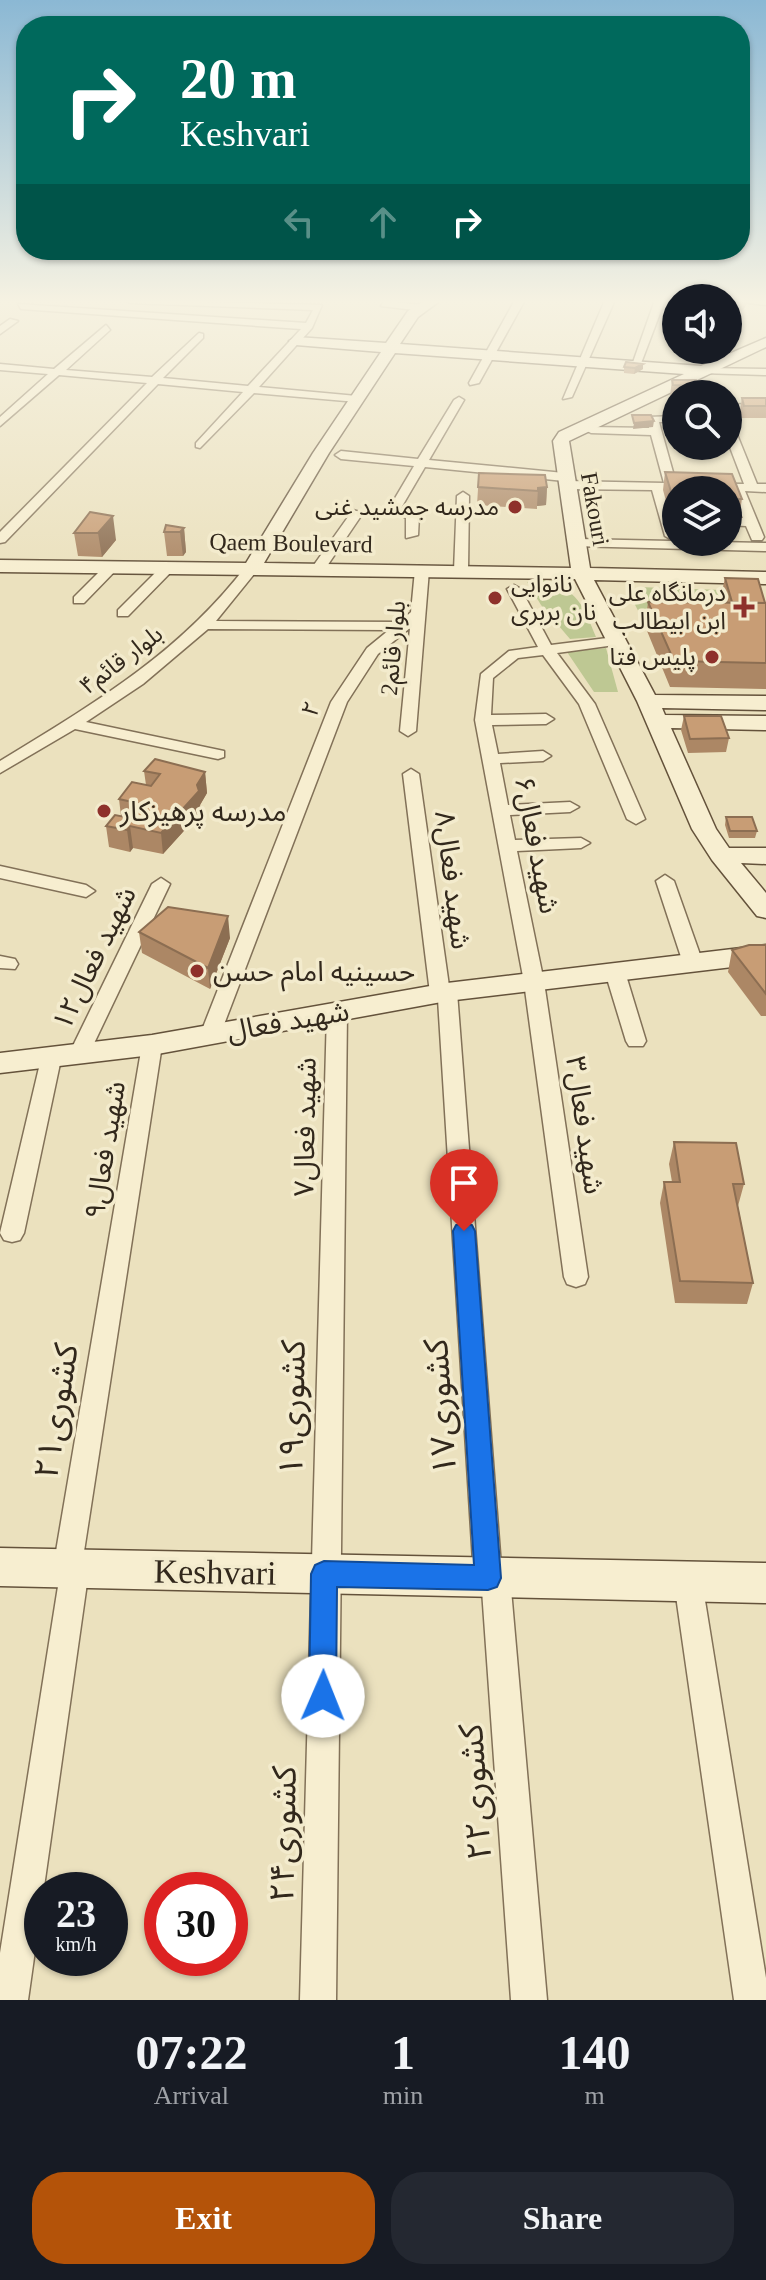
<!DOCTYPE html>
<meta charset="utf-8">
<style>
body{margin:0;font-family:"Times New Roman","Noto Sans Arabic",serif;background:#242831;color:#f1f3f6;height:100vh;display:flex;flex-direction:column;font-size:30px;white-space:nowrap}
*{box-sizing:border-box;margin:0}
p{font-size:26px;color:#9ea1a6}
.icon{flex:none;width:44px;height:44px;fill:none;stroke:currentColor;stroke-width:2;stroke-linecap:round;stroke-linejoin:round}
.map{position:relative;height:2000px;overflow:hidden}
.details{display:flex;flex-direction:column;background:#171b24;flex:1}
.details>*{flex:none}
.banner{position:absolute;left:16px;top:16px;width:734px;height:244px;border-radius:32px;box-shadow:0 2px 6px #0004;background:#00695c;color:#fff;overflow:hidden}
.tools{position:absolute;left:662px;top:284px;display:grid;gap:16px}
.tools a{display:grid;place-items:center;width:80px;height:80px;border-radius:50%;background:#171b24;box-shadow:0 2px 6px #0004;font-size:40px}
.speed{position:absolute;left:24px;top:1872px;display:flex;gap:16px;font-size:40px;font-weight:700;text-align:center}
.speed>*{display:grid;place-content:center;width:104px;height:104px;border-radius:50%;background:#171b24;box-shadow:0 2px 6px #0004;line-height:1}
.speed small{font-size:20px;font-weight:400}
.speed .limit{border:12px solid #d22;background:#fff;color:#111}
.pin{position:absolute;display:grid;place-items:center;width:68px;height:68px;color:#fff;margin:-82px -34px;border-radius:50% 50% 50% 0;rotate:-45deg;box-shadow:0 0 8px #0007}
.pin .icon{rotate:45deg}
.me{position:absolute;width:88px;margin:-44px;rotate:1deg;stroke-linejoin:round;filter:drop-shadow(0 0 6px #0008)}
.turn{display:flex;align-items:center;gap:28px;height:168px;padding:0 32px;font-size:36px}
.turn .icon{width:104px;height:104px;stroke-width:2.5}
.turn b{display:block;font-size:56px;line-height:68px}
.lanes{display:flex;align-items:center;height:76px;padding:0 32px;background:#0003;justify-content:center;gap:40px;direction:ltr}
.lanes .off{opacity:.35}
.eta{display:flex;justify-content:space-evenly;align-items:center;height:136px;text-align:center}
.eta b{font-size:48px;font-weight:700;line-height:56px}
.button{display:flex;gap:16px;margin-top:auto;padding:16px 32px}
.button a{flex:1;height:92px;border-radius:32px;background:#b45309;color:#fff;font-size:32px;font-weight:700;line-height:92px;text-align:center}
.button a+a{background:#242831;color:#f1f3f6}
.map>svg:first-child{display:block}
.green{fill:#bec893}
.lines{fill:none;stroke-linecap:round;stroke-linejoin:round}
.street-casing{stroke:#827158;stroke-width:3}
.secondary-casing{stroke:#64523b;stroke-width:3}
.street{fill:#f7eed0;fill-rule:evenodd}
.secondary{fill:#f7eed0;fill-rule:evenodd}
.wall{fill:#ac8765}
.shaded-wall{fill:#8c6e52}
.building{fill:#c89d75;stroke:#8c6e52;stroke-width:2}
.route{fill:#1a73e8;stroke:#114b97;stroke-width:2}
.poi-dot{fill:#8e312b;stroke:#f3ebcd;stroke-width:3}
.labels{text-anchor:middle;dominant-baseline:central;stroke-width:7;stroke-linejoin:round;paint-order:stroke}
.far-poi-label{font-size:24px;fill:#32281c;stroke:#f3ebcd;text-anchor:end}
.far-street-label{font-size:24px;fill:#32281c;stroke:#f3ebcd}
.poi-label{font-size:28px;fill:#32281c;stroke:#f3ebcd;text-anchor:start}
.street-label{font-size:28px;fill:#32281c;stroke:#f3ebcd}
.near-street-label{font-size:34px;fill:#32281c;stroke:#f3ebcd}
</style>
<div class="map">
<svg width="766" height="2000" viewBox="0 0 766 2000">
<rect width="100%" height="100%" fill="#ebe1be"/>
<!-- green -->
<path class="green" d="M543 580C578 590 583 605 596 637L570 639 541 605 527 582Z
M638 587 722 590 732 624H645L632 599Z
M606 648 618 692H594L567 652Z"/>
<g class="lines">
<defs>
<path id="street" d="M125 300 322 305 312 328 259 387 357 396 362 399 357 402 254 393 200 448 196 447V443L243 392 158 384 5 542 0 543V532L147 383 59 375 0 426V417L48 374 0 370V364L54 369 106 325 110 330 66 370 152 377 199 333 203 334V338L163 378 248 386 301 329 21 309 18 304 306 323 313 310 130 303Z
M515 300H525L479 383 470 385 469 383Z
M605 300H615L572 397 563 399Z
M655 300H665L640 366 631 368Z
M384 301 423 305 428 308 423 311 381 306Z
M10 319 18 321 0 334V326Z
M705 368 766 369V375L701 373 700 371Z
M459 397 464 400 429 460 564 473 570 477 564 481 425 467 401 508 419 516 418 535 406 538V518L388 510 414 466 341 459 335 455 341 451 418 459 454 400Z
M728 404 766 405V411L728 410Z
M676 416V422H659L676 483 744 484 728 442V424L734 427 757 484H766V492L745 491 764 537 762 540H752L746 526 728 525V517L743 518 732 491 728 490H664L676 528V539L672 540 665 536 652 490 566 489 560 485 566 481 664 483 651 435 591 433 585 430 591 427 649 428 648 417Z
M463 492 469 496 468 571 461 575 454 571 457 496Z
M353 510 363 513 323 572H313L311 569Z
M578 539 766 543V551L573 546V540Z
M107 564 119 567 84 603H74V597Z
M164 564 176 567 128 616H118V610Z
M247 565 259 568 216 621 400 622 411 612 415 570 422 566 429 570 416 731 408 736 400 731 410 628 378 654 347 702 220 1035 217 1040H203L200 1035 331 702 367 648 389 630 208 629 143 684 86 722 224 751V757L218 759 75 729 0 773V761C95 703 180 653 247 565Z
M514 585 521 589 551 645 615 637 622 641 615 645 557 653 595 704 645 819 636 824 627 819 579 704 543 655 518 658 493 678 491 715 546 714 554 719 546 724 492 725 498 754 543 751 551 756 543 761 500 763 508 805 570 802 579 807 570 812 510 815 515 840 581 838 590 843 581 848 517 851 544 982 588 1277 585 1284 576 1287 567 1284 564 1277 524 982 475 720 481 674 509 651 538 647 507 589Z
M411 769 419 774 449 986 457 992 501 1566 506 1568 510 1578 547 2000H511L482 1590 478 1588 474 1578 438 999 430 993 403 774Z
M0 866 86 885 95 891 86 897 0 878Z
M665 875 674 881 703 963 700 968 693 969 683 963 656 881Z
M161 878 170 884 88 1056 85 1061H71L68 1056 152 884Z
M0 956 15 959 18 964 15 969 0 968Z
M615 965 625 972 646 1041 643 1046H629L626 1041 605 972Z
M337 1005 347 1012 336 2000H300L327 1012Z
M152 1038 159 1040 162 1045 83 1558 89 1569 28 2000H0V1953L59 1580 53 1569 142 1045 145 1040Z
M51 1052 58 1054 61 1059 24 1233 20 1240 12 1242 4 1240 0 1233 41 1059 44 1054Z
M688 1568 698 1572 702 1582 766 1978V2000H734L674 1582 678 1572Z"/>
<path id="secondary" d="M425 300H441L418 317 400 344 701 366 766 338V347L569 441 590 568 766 572V584L594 580 655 695 766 696V710L662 708 665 715 766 716V730L671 728 716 829 729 848H766V864L741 863 766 893V918L757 916 712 860 692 829 637 701 575 579 0 572V560L246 563 313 453 381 352 296 345 289 341 296 337 386 343 408 311ZM395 353 684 374 559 432 553 441 571 568 264 563 329 453Z
M746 300H766V305L748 303Z
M766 945V963L447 1001 152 1055 0 1073V1053L152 1035 447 983Z
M0 1548 766 1563V1603L0 1586Z"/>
</defs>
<!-- street casing -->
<use href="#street" class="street-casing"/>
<!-- secondary casing -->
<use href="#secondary" class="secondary-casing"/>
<!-- street -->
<use href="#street" class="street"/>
<!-- secondary -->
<use href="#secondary" class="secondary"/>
</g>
<!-- wall -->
<path class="wall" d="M729 300H749L743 310 728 308Z
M624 367 643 369 634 374 624 373Z
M672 380 697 386 696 394H676V402H671L670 396Z
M742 398H766V418H742L740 410Z
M665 472 732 474 742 499 739 517H728V490H676V516H670L663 490Z
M479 473 547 487 546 505 537 506V509L477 505Z
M90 512 116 540 102 557 78 556 74 533Z
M184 528 186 552 183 556H167L164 532Z
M725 578 766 603V689L670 687 645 626 648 602H726L722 591Z
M684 716 729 738 726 752 688 753 681 730Z
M144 771 205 772 207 793 200 805 201 812 163 854 133 848 130 852 109 847 106 826 121 816 119 799 146 785Z
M726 817 757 831 755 838H729L725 825Z
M139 932 230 938 210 989 142 953Z
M766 945V1016H761L728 972 732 950Z
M674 1142 744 1184 738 1206 753 1283 747 1304 675 1303 660 1203 664 1182H672L669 1164Z"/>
<!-- shaded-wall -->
<path class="shaded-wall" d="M745 300H749L743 310Z
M643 364V369L634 374 635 368Z
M654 421 653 427 633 429 634 423Z
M547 487 546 505 537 506 538 488Z
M113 516 116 540 102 557 98 533Z
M184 528 186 552 183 556 180 532Z
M205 772 207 793 200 805 201 812 163 854 161 833 197 785Z
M130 826 133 848 130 852 127 830Z
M228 916 230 938 210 989 208 968Z"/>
<!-- building -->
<path class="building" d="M626 362 643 364 635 368 624 367Z
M672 380H696L697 386 673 385Z
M742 398H766V406H744Z
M632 415H651L654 421 634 423Z
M665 472 732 474 742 499H728V490H676V498H673Z
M479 473 545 475 547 487 538 488V491L478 487Z
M90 512 113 516 98 533H74Z
M166 525 184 528 180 532H164Z
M725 578 758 579 765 603 732 602Z
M648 602 766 603V663L674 661Z
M684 716H721L729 738 690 739Z
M155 759 205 772 197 785 199 791 161 833 130 826 127 830 106 826 115 815 125 817 137 803 119 799 132 782 151 786 160 774 144 771Z
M726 817H752L757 831H730Z
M168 907 228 916 208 968 139 932Z
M749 945H766V994L732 950Z
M674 1142 736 1143 744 1184H733L753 1283 680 1281 664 1182H680Z"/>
<!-- sky -->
<linearGradient id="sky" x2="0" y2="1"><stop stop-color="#8bb8d4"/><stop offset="0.52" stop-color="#f6f2e2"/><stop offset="1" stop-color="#f6f2e2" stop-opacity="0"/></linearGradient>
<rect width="766" height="580" fill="url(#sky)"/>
<!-- route -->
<path class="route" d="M464 1223 472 1225 475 1231 501 1578 497 1587 488 1590 337 1587 336 1696 332 1706 323 1710 313 1706 309 1696 311 1574 315 1565 324 1561 474 1565 453 1231 456 1225Z"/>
<!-- markers -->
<g class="poi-dot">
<circle cx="515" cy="507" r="8"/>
<circle cx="495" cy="598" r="8"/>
<path d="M740 595h8v8h8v8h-8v8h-8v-8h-8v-8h8z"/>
<circle cx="712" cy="657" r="8"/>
<circle cx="104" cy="811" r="8"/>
<circle cx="197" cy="971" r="8"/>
</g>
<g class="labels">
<!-- far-poi labels -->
<g class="far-poi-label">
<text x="499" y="507">مدرسه جمشید غنی</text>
<text x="511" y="584" text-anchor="start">نانوایی<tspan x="511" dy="28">نان بربری</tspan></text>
<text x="726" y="593">درمانگاه علی<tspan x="726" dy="28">ابن ابیطالب</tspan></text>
<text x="696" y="657">پلیس فتا</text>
</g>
<!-- far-street labels -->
<g class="far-street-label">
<text transform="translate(595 509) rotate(80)">Fakouri</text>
<text transform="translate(291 543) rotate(1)">Qaem Boulevard</text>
<text transform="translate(393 648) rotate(-85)">2بلوار قائم</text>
<text transform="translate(121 660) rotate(-37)">بلوار قائم۴</text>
<text transform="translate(311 709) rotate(-68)">۲</text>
</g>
<!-- poi labels -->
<g class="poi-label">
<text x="120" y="811">مدرسه پرهیزکار</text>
<text x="213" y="971">حسینیه امام حسن</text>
</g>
<!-- street labels -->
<g class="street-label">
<text transform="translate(537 845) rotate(79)">شهید فعال۶</text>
<text transform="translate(453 880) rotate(83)">شهید فعال۸</text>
<text transform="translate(94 958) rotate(-64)">شهید فعال۱۲</text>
<text transform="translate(288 1021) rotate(-10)">شهید فعال</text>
<text transform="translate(585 1125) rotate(82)">شهید فعال۳</text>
<text transform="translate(305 1127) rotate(-89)">شهید فعال۷</text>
<text transform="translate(105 1150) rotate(-81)">شهید فعال۹</text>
</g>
<!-- near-street labels -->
<g class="near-street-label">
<text transform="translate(440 1407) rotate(-94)">۱۷کشوری</text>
<text transform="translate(292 1408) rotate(-89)">۱۹کشوری</text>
<text transform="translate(56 1411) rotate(-81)">۲۱کشوری</text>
<text transform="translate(215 1572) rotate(1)">Keshvari</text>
<text transform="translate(475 1792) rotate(-94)">کشوری۲۲</text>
<text transform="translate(283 1834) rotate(-89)">کشوری۲۴</text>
</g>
</g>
</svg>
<div class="tools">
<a><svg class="icon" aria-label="sound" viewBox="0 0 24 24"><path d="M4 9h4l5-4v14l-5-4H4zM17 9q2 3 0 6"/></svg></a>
<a><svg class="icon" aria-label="search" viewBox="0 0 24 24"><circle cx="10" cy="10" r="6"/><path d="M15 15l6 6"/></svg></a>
<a><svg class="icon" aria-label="layers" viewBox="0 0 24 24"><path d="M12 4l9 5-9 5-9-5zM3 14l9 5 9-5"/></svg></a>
</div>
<div class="speed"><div>23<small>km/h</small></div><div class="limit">30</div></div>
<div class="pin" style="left:464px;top:1231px;background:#d93025"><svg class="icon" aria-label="arrive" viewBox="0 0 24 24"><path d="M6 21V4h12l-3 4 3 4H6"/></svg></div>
<svg class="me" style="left:323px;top:1696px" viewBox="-20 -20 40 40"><circle r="19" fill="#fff"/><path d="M0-13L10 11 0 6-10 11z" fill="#1a73e8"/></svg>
<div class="banner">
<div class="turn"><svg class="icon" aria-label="right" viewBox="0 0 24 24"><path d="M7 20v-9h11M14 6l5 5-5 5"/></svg><div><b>20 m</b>Keshvari</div></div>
<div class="lanes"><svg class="icon off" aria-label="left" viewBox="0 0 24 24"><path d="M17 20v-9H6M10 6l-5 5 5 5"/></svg><svg class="icon off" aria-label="ahead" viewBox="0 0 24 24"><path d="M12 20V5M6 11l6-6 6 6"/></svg><svg class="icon" aria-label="right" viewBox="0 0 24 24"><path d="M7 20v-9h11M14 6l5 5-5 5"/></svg></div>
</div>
</div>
<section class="details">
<div class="eta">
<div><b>07:22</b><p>Arrival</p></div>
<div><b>1</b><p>min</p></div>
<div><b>140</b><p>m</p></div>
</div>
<div class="button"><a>Exit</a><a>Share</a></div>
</section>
